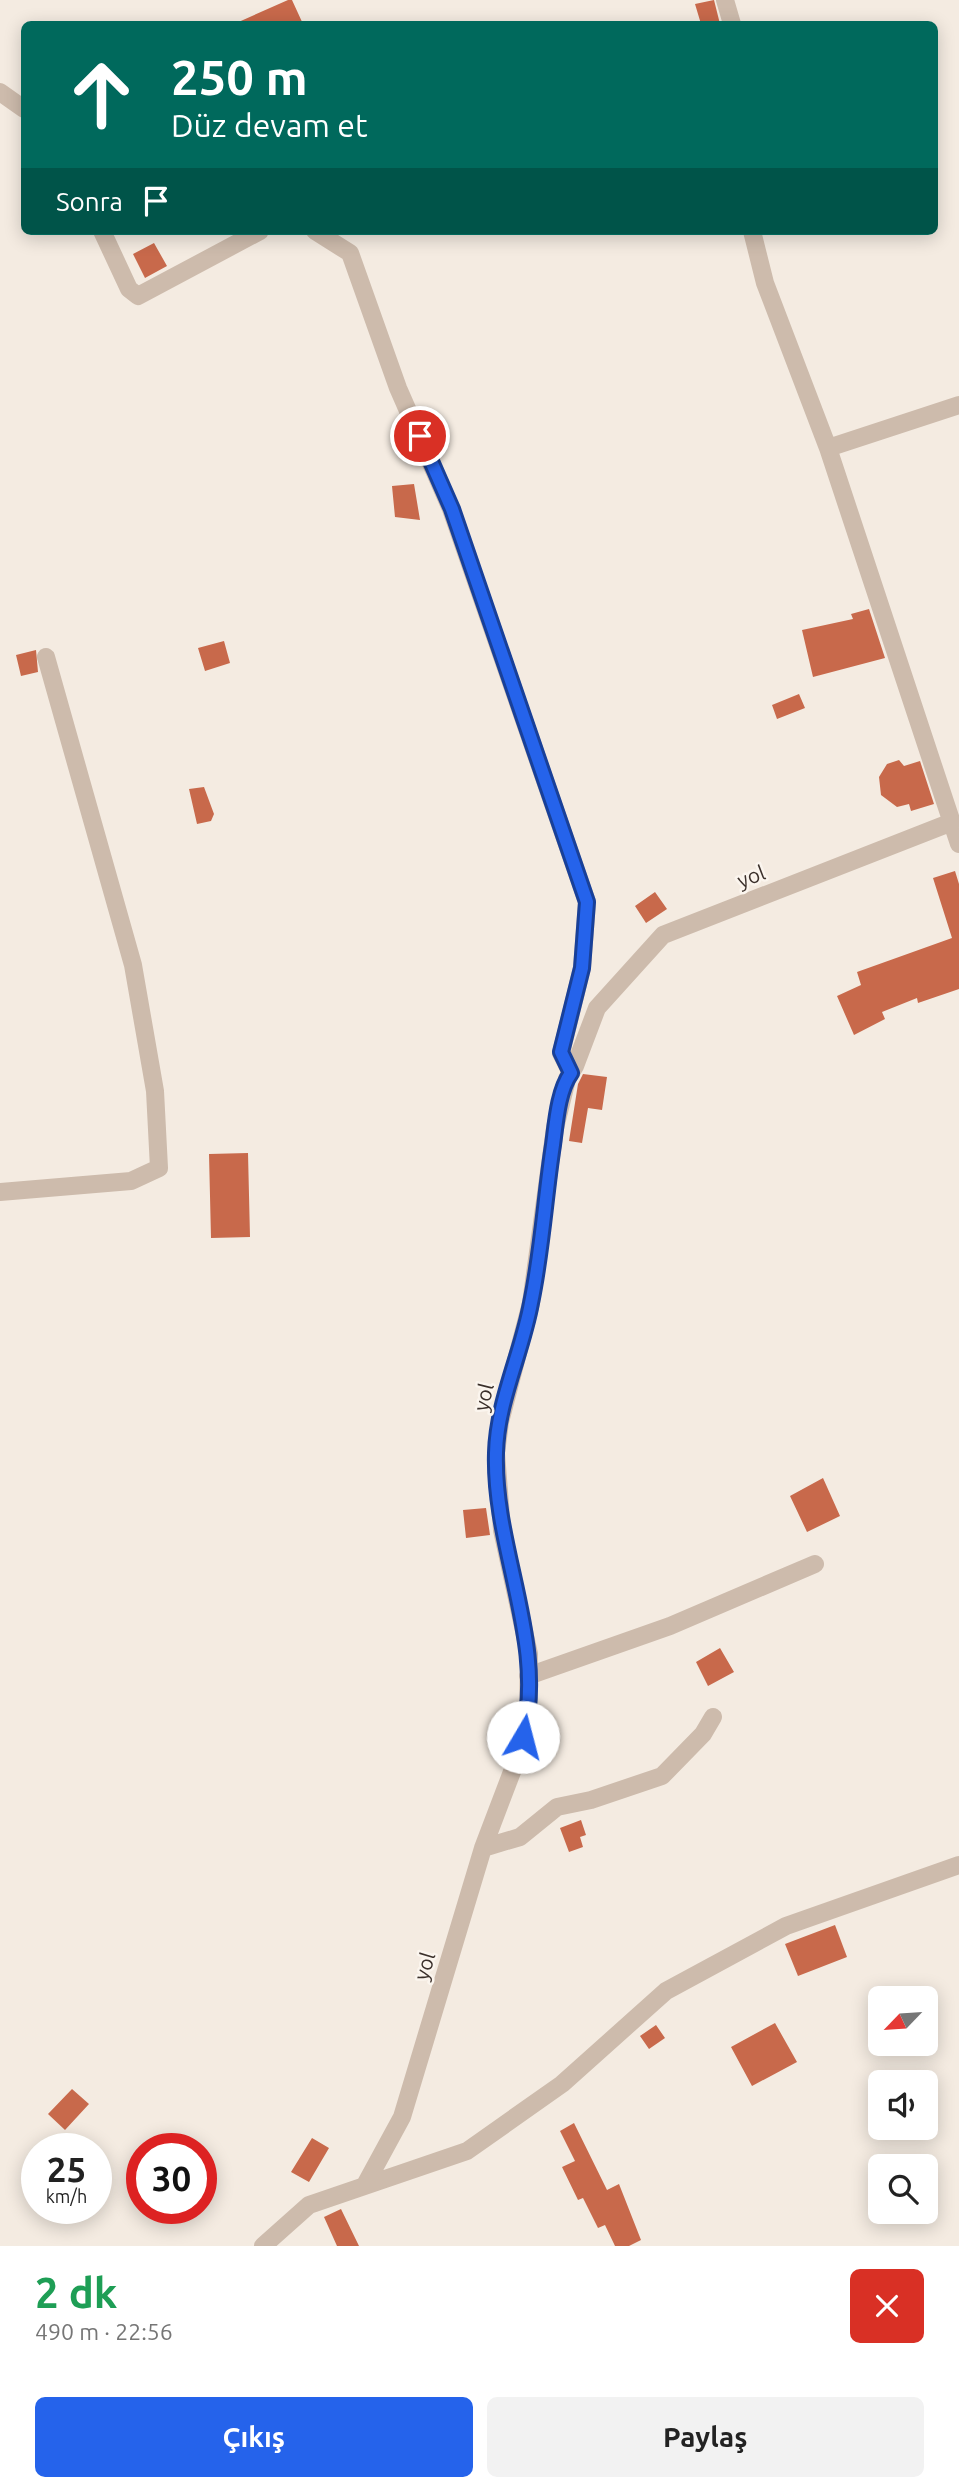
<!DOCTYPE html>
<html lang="tr">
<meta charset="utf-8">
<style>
body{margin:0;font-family:Ubuntu,sans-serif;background:#f2f2f2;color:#222;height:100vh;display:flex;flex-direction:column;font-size:26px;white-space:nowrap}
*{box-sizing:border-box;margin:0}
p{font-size:23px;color:#767676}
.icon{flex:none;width:38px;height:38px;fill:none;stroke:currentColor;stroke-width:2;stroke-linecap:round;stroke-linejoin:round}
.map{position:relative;height:2246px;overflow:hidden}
.drawer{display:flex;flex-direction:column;background:#fff;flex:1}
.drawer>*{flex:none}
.top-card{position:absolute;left:21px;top:21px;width:917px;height:214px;border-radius:10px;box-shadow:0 4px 18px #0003;background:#00695c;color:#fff;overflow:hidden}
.needle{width:46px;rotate:245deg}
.tools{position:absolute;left:868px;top:1986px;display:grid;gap:14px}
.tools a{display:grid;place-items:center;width:70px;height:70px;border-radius:10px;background:#fff;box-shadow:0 4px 18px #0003;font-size:35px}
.speed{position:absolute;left:21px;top:2133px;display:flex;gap:14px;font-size:35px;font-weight:700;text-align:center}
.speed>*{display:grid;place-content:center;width:91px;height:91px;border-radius:50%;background:#fff;box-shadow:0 4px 18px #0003;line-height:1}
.speed small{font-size:18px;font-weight:400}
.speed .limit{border:10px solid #d22;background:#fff;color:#111}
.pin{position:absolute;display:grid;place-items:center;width:60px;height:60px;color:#fff;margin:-30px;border:4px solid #fff;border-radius:50%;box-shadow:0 2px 7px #0007}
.me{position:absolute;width:77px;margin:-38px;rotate:8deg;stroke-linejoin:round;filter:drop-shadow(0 0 5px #0008)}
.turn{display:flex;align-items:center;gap:24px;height:147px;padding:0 35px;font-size:32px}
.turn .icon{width:91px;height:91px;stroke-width:2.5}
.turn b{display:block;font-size:49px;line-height:60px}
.then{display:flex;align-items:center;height:66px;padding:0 35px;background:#0003;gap:14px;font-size:26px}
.round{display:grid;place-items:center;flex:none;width:74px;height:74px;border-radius:10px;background:#f2f2f2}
.summary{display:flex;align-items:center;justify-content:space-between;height:119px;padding:0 35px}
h1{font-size:42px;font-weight:600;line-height:52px;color:#1e9e55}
.cta{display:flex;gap:14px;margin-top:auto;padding:14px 35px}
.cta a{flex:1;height:80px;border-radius:10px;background:#2563eb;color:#fff;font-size:28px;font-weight:600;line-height:80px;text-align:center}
.cta a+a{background:#f2f2f2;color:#222}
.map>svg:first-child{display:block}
.building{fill:#c8694b}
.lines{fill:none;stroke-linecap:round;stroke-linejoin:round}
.minor{stroke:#cdbbac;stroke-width:18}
.route-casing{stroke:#184099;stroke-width:18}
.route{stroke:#2563eb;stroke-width:12}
.labels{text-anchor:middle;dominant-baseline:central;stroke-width:5;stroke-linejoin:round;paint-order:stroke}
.street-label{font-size:21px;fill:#3b302b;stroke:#fbf5ee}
</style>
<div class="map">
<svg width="959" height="2246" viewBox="0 0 959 2246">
<rect width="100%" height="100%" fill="#f4ebe1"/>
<!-- building -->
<path class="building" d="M288 0H292L303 24H234Z
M714 0 720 24H701L695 4Z
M154 243 167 266 145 278 133 254Z
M414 484 420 520 395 517 392 486Z
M869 609 885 658 813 677 802 630 853 619 851 614Z
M224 641 230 663 205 671 198 648Z
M36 650 38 672 21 676 16 655Z
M799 694 805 708 777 719 772 705Z
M899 760 904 766 920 761 934 804 911 811 909 804 897 807 881 795 879 777 887 764Z
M204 787 214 814 211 821 197 824 189 789Z
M955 871 959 884V989L918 1003 917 998 882 1012 885 1019 854 1035 837 996 861 985 857 972 952 938 933 878Z
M655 892 667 909 646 923 635 906Z
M583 1074 607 1077 602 1110 588 1108 582 1143 569 1141 578 1084Z
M248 1153 250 1237 211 1238 209 1154Z
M823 1478 840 1516 807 1532 790 1496Z
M486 1508 490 1535 466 1538 463 1510Z
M720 1648 734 1672 708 1686 696 1662Z
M581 1820 586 1835 580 1837 583 1847 569 1852 560 1828Z
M835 1925 847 1957 798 1976 785 1944Z
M775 2023 797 2062 752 2086 731 2047Z
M656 2025 665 2038 649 2049 640 2036Z
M72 2089 89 2104 65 2130 48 2114Z
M574 2123 607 2190 619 2184 641 2240 629 2246H615L605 2225 598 2228 583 2198 578 2200 562 2167 575 2161 560 2131Z
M312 2138 329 2148 309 2182 291 2172Z
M341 2209 359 2246H337L324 2217Z"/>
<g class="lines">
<!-- minor -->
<path class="minor" d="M725 0 732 24
M0 92 24 109
M102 231 129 289 138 296 260 231
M315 231 350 253 398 388 451 509 587 902 582 968 561 1053 571 1073
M752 231 765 283 828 448 959 844
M828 448 959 405
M0 1192 131 1181 159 1168 155 1091 133 965 46 657
M528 1676 670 1626 815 1564
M483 1848 520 1837 557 1807 591 1800 662 1776 703 1734 713 1717
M365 2185 402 2117 483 1848 518 1756 528 1718 529 1654 502 1530 496 1453 500 1422 531 1303 555 1128 567 1079 575 1066 597 1008 663 935 952 822
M263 2246 309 2205 467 2151 562 2084 666 1991 786 1926 959 1865"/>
</g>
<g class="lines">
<defs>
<path id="route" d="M420 436 452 509 587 902 582 968 561 1052 571 1073C558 1091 556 1123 553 1145 545 1197 542 1251 531 1303 522 1353 497 1402 496 1453 493 1549 547 1642 523 1737"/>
</defs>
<!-- route casing -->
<use href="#route" class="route-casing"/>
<!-- route -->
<use href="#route" class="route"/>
</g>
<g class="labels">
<!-- street labels -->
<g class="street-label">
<text transform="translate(751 876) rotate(-21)">yol</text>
<text transform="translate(483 1397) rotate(-76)">yol</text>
<text transform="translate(424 1966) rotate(-73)">yol</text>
</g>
</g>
</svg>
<div class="tools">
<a><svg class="needle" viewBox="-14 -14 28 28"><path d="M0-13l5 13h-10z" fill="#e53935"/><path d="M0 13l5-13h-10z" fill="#767676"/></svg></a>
<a><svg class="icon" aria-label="sound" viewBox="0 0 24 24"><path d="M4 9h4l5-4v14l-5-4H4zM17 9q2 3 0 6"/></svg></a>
<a><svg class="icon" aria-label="search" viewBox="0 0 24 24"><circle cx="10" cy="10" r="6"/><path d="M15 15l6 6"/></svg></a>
</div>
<div class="speed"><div>25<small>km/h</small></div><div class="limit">30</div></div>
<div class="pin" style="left:420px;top:436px;background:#d93025"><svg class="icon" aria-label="arrive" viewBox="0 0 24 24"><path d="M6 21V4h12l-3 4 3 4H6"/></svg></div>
<svg class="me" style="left:523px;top:1737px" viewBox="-20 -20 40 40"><circle r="19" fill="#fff"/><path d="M0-13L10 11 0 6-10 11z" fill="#2563eb"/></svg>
<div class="top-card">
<div class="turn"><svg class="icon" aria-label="ahead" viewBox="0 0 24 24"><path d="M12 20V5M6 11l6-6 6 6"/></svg><div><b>250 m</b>Düz devam et</div></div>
<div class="then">Sonra<svg class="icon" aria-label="arrive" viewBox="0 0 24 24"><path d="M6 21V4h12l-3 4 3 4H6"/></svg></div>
</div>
</div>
<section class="drawer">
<div class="summary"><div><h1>2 dk</h1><p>490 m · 22:56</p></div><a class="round" style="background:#d93025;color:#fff"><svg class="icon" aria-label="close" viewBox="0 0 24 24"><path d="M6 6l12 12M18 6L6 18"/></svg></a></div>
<div class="cta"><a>Çıkış</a><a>Paylaş</a></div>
</section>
